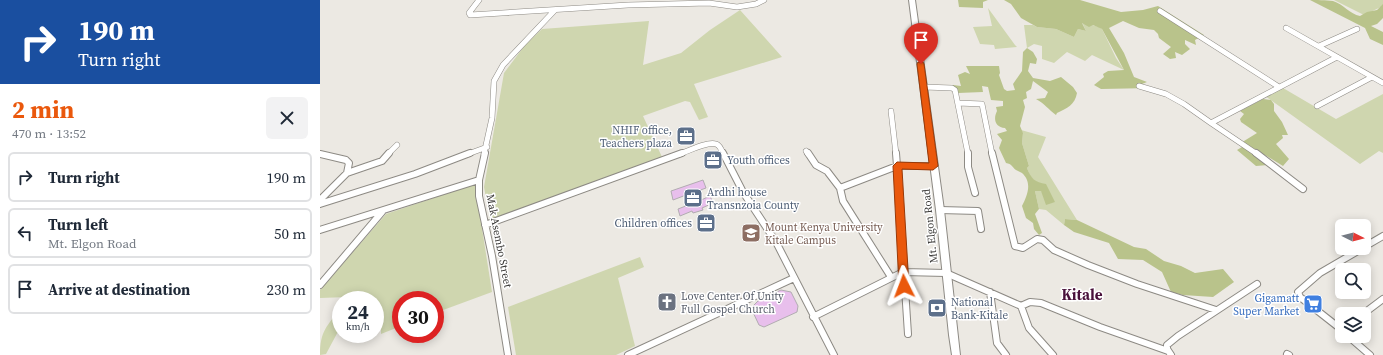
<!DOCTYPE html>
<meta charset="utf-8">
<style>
body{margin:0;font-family:"Source Serif 4",serif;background:#f2f2f3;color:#1f2937;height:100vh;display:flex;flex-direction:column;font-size:15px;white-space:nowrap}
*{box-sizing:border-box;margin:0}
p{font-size:13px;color:#747a83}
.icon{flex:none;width:22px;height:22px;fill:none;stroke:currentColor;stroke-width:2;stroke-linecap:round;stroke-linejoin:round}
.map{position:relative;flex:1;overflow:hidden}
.side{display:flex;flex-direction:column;background:#fff;width:320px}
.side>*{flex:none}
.banner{background:#1a4fa0;color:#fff;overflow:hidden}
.needle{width:26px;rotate:96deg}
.tools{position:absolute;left:1015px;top:219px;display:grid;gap:8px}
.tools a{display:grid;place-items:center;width:36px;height:36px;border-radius:6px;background:#fff;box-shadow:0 2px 10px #0003;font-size:20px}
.speed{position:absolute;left:12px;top:291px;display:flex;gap:8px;font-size:20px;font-weight:700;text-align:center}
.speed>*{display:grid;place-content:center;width:52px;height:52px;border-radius:50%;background:#fff;box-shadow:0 2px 10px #0003;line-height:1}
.speed small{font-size:10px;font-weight:400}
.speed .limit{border:6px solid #d22;background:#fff;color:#111}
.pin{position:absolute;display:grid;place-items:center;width:34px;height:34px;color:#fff;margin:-41px -17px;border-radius:50% 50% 50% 0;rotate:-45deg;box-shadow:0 0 4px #0007}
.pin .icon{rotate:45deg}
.me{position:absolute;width:44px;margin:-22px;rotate:357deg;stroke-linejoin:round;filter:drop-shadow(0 0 3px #0008)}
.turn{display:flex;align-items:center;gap:14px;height:84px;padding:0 12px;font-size:18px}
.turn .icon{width:52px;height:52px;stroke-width:2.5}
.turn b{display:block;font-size:28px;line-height:34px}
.round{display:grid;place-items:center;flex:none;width:42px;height:42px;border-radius:6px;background:#f2f2f3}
.summary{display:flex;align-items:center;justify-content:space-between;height:68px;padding:0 12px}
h1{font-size:24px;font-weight:700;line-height:30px;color:#ea580c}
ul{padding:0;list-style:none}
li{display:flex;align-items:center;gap:12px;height:50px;margin:0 8px 6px;padding:0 4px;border:2px solid #e0e1e3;border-radius:6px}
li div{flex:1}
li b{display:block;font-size:15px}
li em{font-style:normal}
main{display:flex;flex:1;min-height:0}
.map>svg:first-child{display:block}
.green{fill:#cfd6af}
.forest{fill:#b9c38b}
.building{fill:#e8bfec;stroke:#b1acb1}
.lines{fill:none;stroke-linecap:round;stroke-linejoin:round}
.minor-far1-casing{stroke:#8d8a84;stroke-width:6}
.minor-casing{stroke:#8d8a84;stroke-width:8}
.tertiary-casing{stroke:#8d8a84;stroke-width:2}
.minor-far1{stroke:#fff;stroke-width:5}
.minor{stroke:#fff;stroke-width:6}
.tertiary{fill:#fff;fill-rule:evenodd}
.route{fill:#ea580c;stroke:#983908}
.labels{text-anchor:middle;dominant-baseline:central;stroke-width:3;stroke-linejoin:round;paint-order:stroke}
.service-label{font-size:11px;fill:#4e5e75;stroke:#fff;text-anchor:start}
.street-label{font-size:11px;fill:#3d3c3a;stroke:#fff}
.education-label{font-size:11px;fill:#785e54;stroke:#fff;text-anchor:start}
.worship-label{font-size:11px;fill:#5b616d;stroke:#fff;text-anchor:start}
.shop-label{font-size:11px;fill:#366cbe;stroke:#fff;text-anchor:end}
.district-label{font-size:15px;font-weight:bold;fill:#49113b;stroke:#fff}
</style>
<main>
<section class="side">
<div class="banner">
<div class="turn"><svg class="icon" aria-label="right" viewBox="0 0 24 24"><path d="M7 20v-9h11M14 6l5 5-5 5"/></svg><div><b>190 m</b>Turn right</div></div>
</div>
<div class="summary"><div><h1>2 min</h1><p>470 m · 13:52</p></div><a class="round"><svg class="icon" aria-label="close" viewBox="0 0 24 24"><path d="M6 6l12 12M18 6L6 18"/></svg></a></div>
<ul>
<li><svg class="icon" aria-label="right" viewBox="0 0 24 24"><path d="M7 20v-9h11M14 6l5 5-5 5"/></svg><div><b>Turn right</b></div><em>190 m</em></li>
<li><svg class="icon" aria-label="left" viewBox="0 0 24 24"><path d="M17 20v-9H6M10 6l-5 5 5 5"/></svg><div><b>Turn left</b><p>Mt. Elgon Road</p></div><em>50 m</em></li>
<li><svg class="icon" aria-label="arrive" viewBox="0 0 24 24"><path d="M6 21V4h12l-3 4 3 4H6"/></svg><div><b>Arrive at destination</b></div><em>230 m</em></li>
</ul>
</section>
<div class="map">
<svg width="1063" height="355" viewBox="0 0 1063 355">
<rect width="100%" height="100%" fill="#ece9e3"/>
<!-- green -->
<path class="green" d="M1014 0H1063V6L1044 15Z
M668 8 695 45 697 47 675 49 674 45 660 44 653 27 672 26Z
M420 10 462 57 374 84 388 117 379 120 370 102 365 101 323 116 342 157 170 220 164 187 184 73 205 45 222 29 329 21 323 65 361 53 390 30Z
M762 22 779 27 782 29 796 58 804 70 772 55 765 61 747 52 734 63 722 59V46L714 44 707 48 704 25H713L717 27 736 29 754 37 758 29 766 31Z
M963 88 1016 119 1063 94V153L1059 151 1040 164 945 96Z
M701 130 726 137 718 157 757 220 745 219 744 225 726 210 719 209 715 191H721L735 202 710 176 707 168 709 166 702 143 703 133Z
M155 184 172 292 115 313V300H81V326L61 334V309L55 311V300H27L28 297 0 298V290L66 214Z
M320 257 324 267 298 278 315 346 296 355H196L188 307Z
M21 308V326L6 354 0 355C0 331 7 326 21 308Z"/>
<!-- forest -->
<path class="forest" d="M638 0H668L663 2V8L639 7Z
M684 0H760L801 12 823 10 838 6 884 35 875 40 876 45 865 40V44L870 49 862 55 855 52 856 58 850 59 843 54 851 47 839 38 838 34 834 30 819 28 803 21 789 28 804 53 814 77 827 82 822 84 832 88 781 89 774 85 784 77 783 74 788 71 804 70 782 29 773 25 769 27 762 23 766 31 758 29 754 37 736 29 717 27 701 18 691 4Z
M990 0C996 0 1006 0 1013 1 1023 4 1030 14 1040 16L1047 12 1057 10 1063 4V18L1057 24 1051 26 1063 32V45L1050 39 1045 28Z
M707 48 713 52 717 59 716 64 710 63 708 71 713 78 730 81 741 77 753 87 757 93C755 105 747 108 737 113L736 115C729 110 724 103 716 99L725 98 728 92 713 81 711 89 706 92 707 98 703 100 705 107 700 126 703 133 702 143 709 166 707 168C711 179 715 182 726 184L735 202 726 205 721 191H715L719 209 715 214 722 233 719 235 714 229 713 223 706 218 702 206C707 196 713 183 702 173 700 172 698 171 696 170 692 167 692 164 686 163L679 148 682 140 677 134 687 131 685 128C675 127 673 119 677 111L676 107 683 106V101L671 100 668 87 662 86 663 92 638 93 636 88 632 87 633 85 641 86 638 75 645 72 650 74 646 66H679L680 73 679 75 684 89 687 91 695 90 693 84 702 71 703 52Z
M943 99 951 100 954 104V111L962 122 968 135H962L963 138 956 144 969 159 963 166 945 155 948 165 936 166 917 150 922 147 924 141 937 133 921 122 920 119 924 114 920 111Z
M745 219 757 220 814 247 826 249 844 261 861 266 875 273 903 269 914 282 893 297 863 295 851 292 842 272 823 260 798 259 789 243 754 232 744 225Z"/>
<!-- building -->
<path class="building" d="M394 153 399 164 392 167 387 156Z
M383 180 386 188 375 192 379 201 390 196 393 203 382 208 383 210 373 213 372 211 360 216 358 209 371 204 366 195 353 200 351 191Z
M461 290 471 292 478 306 477 312 444 327 439 325 431 308 438 301Z"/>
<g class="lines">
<defs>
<path id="minor-far1" d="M159 0 149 13 150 15 308 5 389 3 417 7 436 4 444 0
M840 11 959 87
M966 28 1063 83
M999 46 1037 29
M819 86 846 94 864 104 891 123
M604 87 632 88 635 90 648 154
M638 103 662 104 672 154
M997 106 1052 77
M571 111 576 154
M486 151 488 154
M68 154 77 145
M148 154 167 147
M164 154 172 118 174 81 183 65 235 10
M360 154C368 151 388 141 396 144 400 145 402 151 403 154
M937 154 891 123 1017 57"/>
<path id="minor" d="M165 153 159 180V196L172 256 188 355
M403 153 423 192 456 242 514 355
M488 153 496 165 507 171 520 188
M648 153V167L655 193
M672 153 695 246 703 248 717 239 723 240 734 250 768 265 817 284 896 310
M936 153 983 189
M0 154 26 160 29 163 27 173
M0 200 27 173 62 161 69 153
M0 204 95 174 150 153
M620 210 658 211 661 229
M165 225 362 153
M0 230 159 180
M1044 247 1063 236
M571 277 523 201 520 188 577 166 576 153
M0 285 62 212
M670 292 677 343 686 355
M701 306 710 302 721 303 780 327 848 351
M1043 314 1063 299
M493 317 583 272 626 273 701 306 709 328 733 355
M1022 330 980 297 978 292 1000 273 1043 248
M588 334 577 166H613
M1028 336 1050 355
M967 354 969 355
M308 355 474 278
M851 355 847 349V345L858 336 937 284"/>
<path id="tertiary" d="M589 0H595L624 210 640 355H632L629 335 616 210Z"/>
</defs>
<!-- minor-far1 casing -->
<use href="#minor-far1" class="minor-far1-casing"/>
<!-- minor casing -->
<use href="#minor" class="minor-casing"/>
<!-- tertiary casing -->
<use href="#tertiary" class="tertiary-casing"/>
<!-- minor-far1 -->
<use href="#minor-far1" class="minor-far1"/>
<!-- minor -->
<use href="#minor" class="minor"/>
<!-- tertiary -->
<use href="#tertiary" class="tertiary"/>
</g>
<!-- route -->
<path class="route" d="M598 62H603L604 64 618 166 613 170 582 169 589 286 588 289 584 291 580 289 579 286 573 166 577 162 609 163 597 64Z"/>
<!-- icons -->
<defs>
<symbol id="office-square" viewBox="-11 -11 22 22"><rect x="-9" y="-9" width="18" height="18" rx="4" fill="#5c6f8a" stroke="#fff"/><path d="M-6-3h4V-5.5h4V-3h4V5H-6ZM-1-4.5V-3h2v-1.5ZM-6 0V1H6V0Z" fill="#fff"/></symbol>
<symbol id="university-square" viewBox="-11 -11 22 22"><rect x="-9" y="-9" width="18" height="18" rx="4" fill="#8d6e63" stroke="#fff"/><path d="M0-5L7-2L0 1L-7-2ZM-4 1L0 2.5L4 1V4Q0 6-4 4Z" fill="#fff"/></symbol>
<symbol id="church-square" viewBox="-11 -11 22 22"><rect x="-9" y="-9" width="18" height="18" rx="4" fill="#6b7280" stroke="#fff"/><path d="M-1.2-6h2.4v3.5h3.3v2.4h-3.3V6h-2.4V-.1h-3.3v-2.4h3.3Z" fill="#fff"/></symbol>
<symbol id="supermarket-square" viewBox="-11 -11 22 22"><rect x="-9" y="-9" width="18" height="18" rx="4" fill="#3f7fe0" stroke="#fff"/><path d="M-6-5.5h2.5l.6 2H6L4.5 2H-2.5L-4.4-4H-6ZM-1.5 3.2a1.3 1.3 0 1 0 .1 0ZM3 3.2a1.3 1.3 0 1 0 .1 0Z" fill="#fff"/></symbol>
<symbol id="bank-square" viewBox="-11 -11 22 22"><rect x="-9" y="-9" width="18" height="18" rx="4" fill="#5c6f8a" stroke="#fff"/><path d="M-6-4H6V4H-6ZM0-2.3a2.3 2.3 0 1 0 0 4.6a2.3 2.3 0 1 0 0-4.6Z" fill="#fff"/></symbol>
</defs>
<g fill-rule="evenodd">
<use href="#office-square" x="355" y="125" width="22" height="22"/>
<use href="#office-square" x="382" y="149" width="22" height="22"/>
<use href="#office-square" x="362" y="187" width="22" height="22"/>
<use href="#office-square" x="375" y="212" width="22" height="22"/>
<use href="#university-square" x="420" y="222" width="22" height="22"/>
<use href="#church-square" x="336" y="291" width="22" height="22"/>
<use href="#supermarket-square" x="982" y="293" width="22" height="22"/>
<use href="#bank-square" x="606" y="297" width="22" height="22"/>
</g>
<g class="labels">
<!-- service labels -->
<g class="service-label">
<text x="352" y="130" text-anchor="end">NHIF office,<tspan x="352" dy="13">Teachers plaza</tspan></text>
<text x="407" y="160">Youth offices</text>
<text x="387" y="192">Ardhi house<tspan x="387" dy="13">Transnzoia County</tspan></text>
<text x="372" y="223" text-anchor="end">Children offices</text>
<text x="631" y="302">National<tspan x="631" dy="13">Bank-Kitale</tspan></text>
</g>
<!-- street labels -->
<g class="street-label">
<text transform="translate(610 226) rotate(-96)">Mt. Elgon Road</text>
<text transform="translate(179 241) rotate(79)">Mak Asembo Street</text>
</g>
<!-- education labels -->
<g class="education-label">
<text x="445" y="227">Mount Kenya University<tspan x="445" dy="13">Kitale Campus</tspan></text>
</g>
<!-- worship labels -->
<g class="worship-label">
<text x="361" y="296">Love Center Of Unity<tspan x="361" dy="13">Full Gospel Church</tspan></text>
</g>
<!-- shop labels -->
<g class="shop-label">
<text x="979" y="298">Gigamatt<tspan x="979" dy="13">Super Market</tspan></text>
</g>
<!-- district labels -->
<g class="district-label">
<text x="762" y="294">Kitale</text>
</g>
</g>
</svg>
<div class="tools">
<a><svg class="needle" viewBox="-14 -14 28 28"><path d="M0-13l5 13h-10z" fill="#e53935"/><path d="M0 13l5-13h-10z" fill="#747a83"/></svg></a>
<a><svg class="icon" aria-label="search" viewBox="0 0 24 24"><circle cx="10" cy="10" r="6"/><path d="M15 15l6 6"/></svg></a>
<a><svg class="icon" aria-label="layers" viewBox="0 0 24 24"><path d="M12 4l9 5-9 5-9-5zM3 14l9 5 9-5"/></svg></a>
</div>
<div class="speed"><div>24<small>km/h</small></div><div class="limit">30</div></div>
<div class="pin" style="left:601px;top:64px;background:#d93025"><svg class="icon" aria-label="arrive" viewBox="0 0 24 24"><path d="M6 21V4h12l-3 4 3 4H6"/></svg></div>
<svg class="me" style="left:584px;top:286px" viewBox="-20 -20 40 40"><path d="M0-17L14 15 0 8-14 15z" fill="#ea580c" stroke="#fff" stroke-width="4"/></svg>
</div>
</main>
